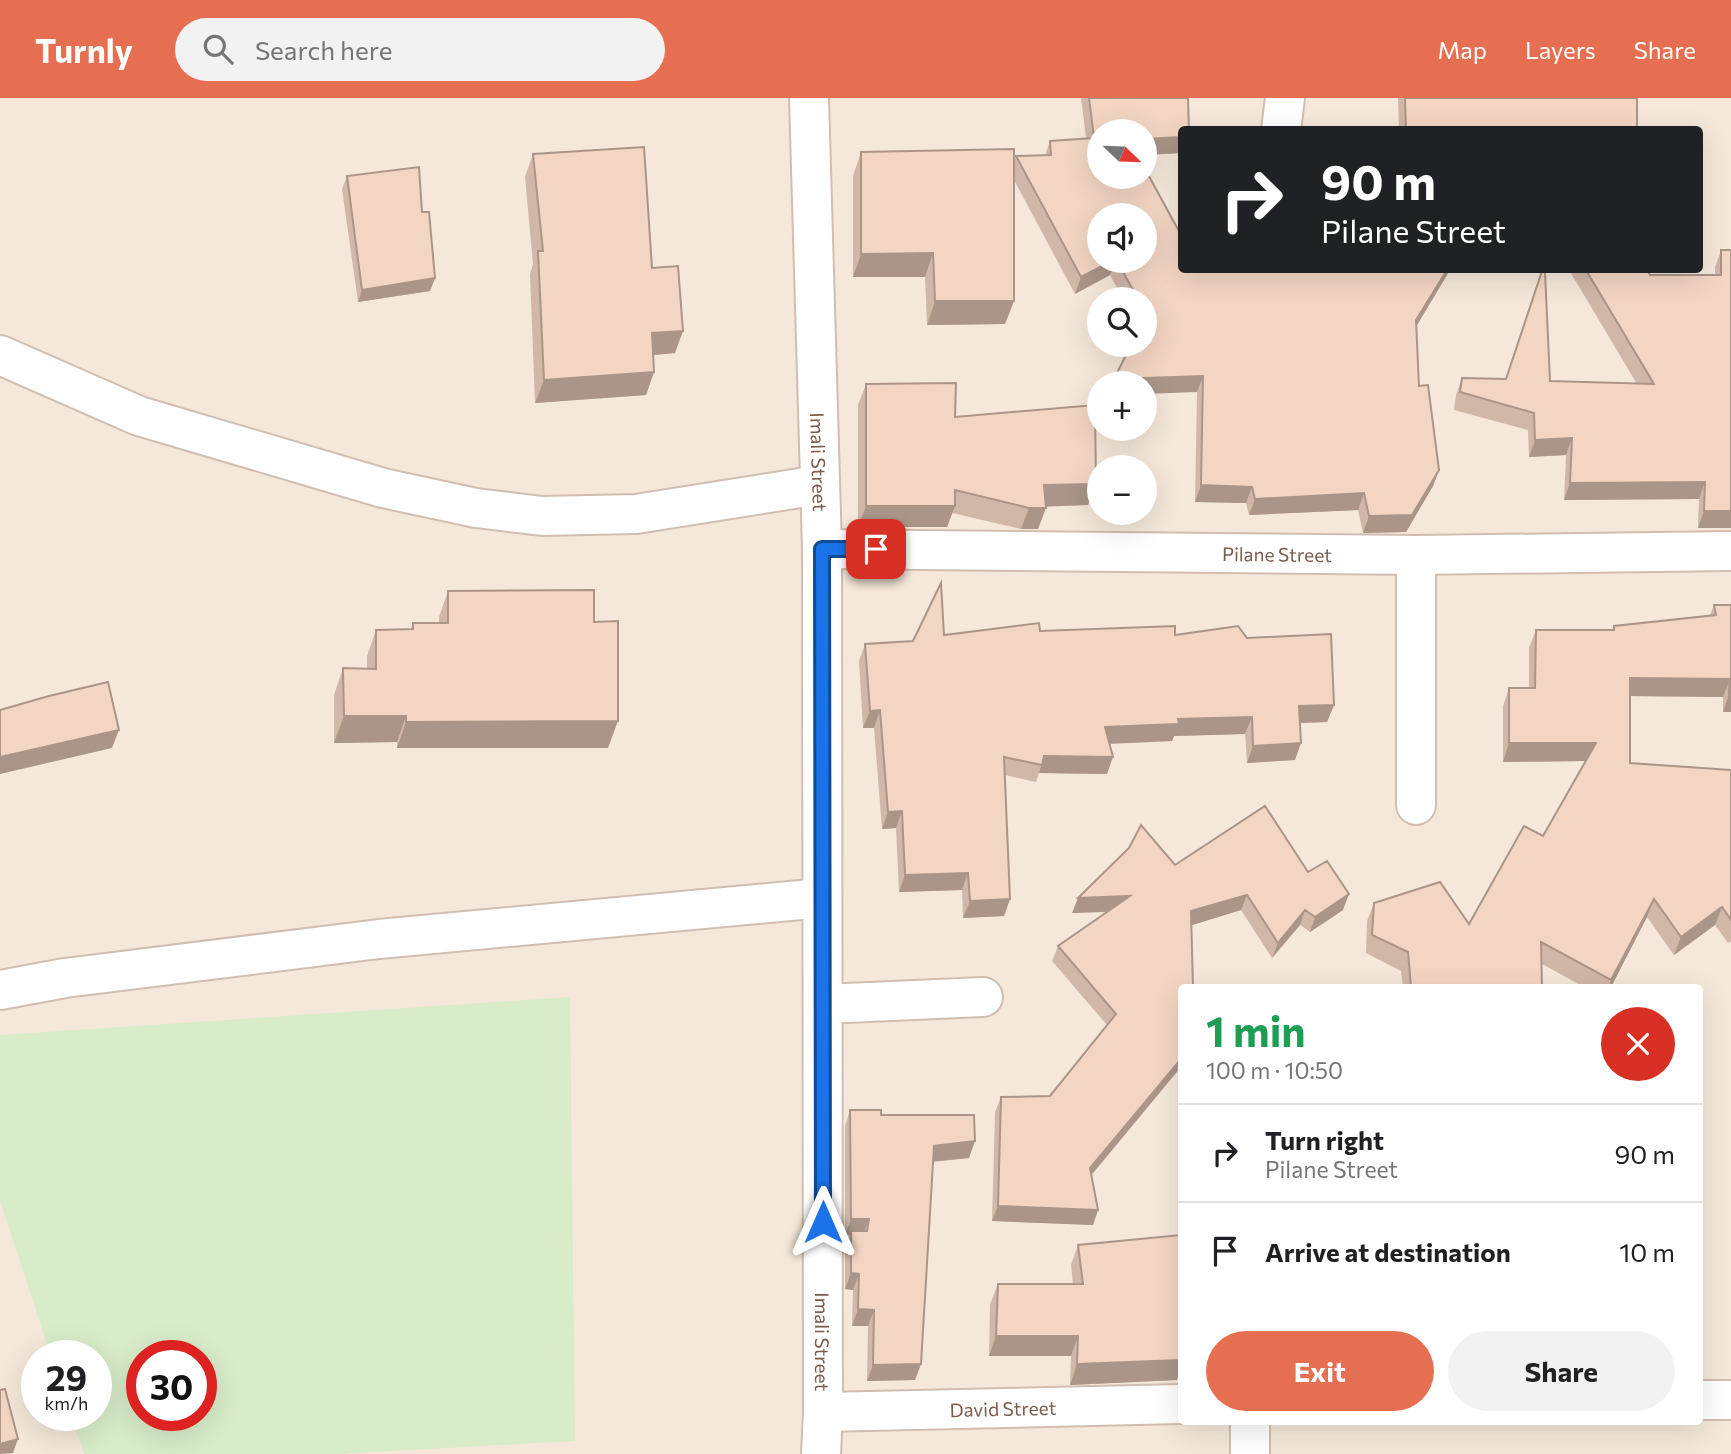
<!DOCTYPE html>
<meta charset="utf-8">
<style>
body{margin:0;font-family:Commissioner,sans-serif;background:#f2f2f2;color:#202124;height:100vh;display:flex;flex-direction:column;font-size:26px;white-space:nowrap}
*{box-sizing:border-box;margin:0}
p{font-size:23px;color:#757577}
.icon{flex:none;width:38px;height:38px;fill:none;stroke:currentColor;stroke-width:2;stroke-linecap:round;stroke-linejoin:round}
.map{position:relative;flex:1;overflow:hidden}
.sheet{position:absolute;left:1178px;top:886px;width:525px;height:441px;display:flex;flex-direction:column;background:#fff;border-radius:7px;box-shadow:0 7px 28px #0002}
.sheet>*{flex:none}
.top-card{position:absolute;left:1178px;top:28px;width:525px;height:147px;border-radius:7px;box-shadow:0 7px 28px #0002;background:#202124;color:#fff;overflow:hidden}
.needle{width:46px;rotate:113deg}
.buttons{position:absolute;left:1087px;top:21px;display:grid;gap:14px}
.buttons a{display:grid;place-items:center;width:70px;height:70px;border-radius:50%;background:#fff;box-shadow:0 7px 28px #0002;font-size:35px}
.speed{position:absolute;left:21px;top:1242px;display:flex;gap:14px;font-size:35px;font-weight:700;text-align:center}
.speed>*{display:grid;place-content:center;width:91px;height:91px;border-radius:50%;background:#fff;box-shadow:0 7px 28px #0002;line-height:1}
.speed small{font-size:18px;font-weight:400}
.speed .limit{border:10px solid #d22;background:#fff;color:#111}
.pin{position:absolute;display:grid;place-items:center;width:60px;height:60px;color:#fff;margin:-30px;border-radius:14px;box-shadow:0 4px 10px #0006}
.me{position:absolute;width:77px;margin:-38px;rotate:0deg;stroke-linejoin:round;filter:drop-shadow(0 0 5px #0008)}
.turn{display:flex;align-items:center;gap:24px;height:147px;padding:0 28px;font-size:32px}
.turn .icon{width:91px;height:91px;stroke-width:2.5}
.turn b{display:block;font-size:49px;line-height:60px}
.round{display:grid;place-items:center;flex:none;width:74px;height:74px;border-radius:37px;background:#f2f2f2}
.summary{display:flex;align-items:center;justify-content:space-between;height:119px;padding:0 28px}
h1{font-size:42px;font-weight:700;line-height:52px;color:#1e9e55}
.action{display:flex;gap:14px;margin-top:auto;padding:14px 28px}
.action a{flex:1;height:80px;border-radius:42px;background:#e76f51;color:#fff;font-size:28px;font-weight:700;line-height:80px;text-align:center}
.action a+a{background:#f2f2f2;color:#202124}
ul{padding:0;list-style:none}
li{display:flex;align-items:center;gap:21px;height:98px;padding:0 28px;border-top:2px solid #e0e0e0}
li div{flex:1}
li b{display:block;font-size:26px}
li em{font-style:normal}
header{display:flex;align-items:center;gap:42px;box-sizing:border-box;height:98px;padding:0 35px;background:#e76f51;color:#fff}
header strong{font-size:33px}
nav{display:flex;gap:38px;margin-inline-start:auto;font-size:24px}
.search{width:490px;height:63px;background:#f2f2f2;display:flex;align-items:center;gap:18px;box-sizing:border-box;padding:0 24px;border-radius:38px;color:#757577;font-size:26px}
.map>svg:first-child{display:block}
.residential{fill:#f5e8da;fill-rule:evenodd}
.green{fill:#d8ecc9;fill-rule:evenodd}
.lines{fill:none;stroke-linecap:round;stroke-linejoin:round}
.minor-casing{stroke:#d1beb0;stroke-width:42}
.minor{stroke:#fff;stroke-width:38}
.wall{fill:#d1b7a8;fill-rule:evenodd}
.shaded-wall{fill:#aa9588}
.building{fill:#f3d5c3;stroke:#aa9588;stroke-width:2}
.route-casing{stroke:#114b97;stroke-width:18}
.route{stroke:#1a73e8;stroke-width:12}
.labels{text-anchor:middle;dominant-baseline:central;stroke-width:5;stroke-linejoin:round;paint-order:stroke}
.street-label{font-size:19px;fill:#7a5c4d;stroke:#fffaf3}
</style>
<header>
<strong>Turnly</strong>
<div class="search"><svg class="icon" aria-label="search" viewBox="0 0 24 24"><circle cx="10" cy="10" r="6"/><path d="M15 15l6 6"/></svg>Search here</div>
<nav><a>Map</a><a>Layers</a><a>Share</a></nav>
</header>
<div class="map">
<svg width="1731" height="1356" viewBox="0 0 1731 1356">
<rect width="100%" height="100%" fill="#fdf6ec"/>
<!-- residential -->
<path class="residential" d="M0 0H1731V1356H0ZM1181 32H1699V172H1181ZM1099 33H1144V79H1099ZM1099 117H1144V163H1099ZM1099 201H1144V247H1099ZM1099 285H1144V331H1099ZM1099 369H1144V415H1099ZM1181 889H1699V1323H1181ZM37 1258H96V1318H37ZM142 1258H201V1318H142Z"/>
<!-- green -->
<path class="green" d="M570 899 575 1343 339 1356H84L71 1318H96V1258H51L0 1103V937ZM201 1258V1318H142V1258Z"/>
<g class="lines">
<defs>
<g id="minor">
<path id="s1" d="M809 0 822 451 823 1314 821 1356"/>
<path d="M1281 32 1285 0"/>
<path d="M0 257 139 318 383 390 476 410 542 418 636 416 819 387"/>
<path id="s2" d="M822 451 1416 457 1731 453"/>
<path d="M1416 707V457"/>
<path d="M0 892 65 880 379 841 822 800"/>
<path d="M823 906 983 899"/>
<path d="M1699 1302H1731"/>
<path id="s3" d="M823 1314 1181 1306"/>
<path d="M1250 1323V1356"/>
</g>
</defs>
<!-- minor casing -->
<use href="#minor" class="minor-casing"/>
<!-- minor -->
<use href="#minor" class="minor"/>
</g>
<!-- wall -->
<path class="wall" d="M1081 0H1188L1181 32V55L1144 57 1099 33 1181 172H1450L1416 228 1419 288 1439 372 1433 388 1406 434 1363 435 1358 412 1249 417 1246 405 1195 404 1197 294 1144 247V201H1123L1110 177 1075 196 1014 82V203L1005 226 927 227 925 179H853V78L861 54 1014 64 1016 58 1045 57 1050 43 1086 40ZM1144 117V163H1099Z
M1398 0H1637V32H1399Z
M533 56 652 170 675 255 653 257 654 274 646 297 535 305 530 176 533 166 525 79Z
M347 78 422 114 435 180 430 193 358 204 342 91Z
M1721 152H1731V430H1698L1699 401 1564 402 1566 357 1529 359 1528 332 1454 312 1456 297 1462 280 1637 286 1569 172H1647L1650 177H1715V169Z
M866 286 955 319 1096 386 1088 407 1046 408 1038 431H1021L952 415 947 429H858V307Z
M448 493 594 524 608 650H397V644L334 645V597L343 570 367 571V558L376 532 411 531 413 525H439V519Z
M1714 507H1731V614H1723V599L1630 598V665L1731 672V843L1728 845 1715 827 1674 857 1647 819 1611 889H1584L1542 866V889H1403L1401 873 1366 855 1367 823 1374 805 1469 826 1543 738 1585 663 1503 664V608L1509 590H1529V550L1536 532H1612L1614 528 1710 517Z
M1040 533 1175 537 1247 540 1334 607 1327 624 1300 625 1295 662 1247 665 1245 636 1174 638 1172 643 1110 646 1107 676 1039 675 1036 684 1005 677 1010 801 1004 818 963 820 962 792 899 794 896 730 882 731 874 630H863L859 563 865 546 913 543 944 537Z
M1175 767 1308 774 1343 812 1310 834 1300 827 1272 860 1241 812 1192 827 1091 1077 1098 1112 1093 1127 992 1123 995 1014 1001 999 1050 998 1107 927 1052 863 1058 848 1107 814 1072 815Z
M850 1012 881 1017 969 1060 933 1064 921 1266 915 1282 867 1283 868 1228H852L853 1192 845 1191V1149L849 1137H845V1028Z
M1078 1147 1178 1278 1177 1282 1070 1287 1071 1258H989L990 1206 998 1186H1073L1071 1167Z"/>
<!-- shaded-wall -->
<path class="shaded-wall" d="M1181 39V55L1144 57V41Z
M933 155 925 179H853L861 156Z
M1112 163H1115L1110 177 1075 196 1081 179Z
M1447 172H1450L1410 239 1416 222Z
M435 180 430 193 358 204 362 192Z
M935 203H1014L1005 226 927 227Z
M683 233 675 255 643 258 652 235Z
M654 274 646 297 535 305 544 282Z
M1203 278 1197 294 1144 296V285H1113L1114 281Z
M1572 340 1566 357 1529 359 1535 342Z
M1439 372 1433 388 1406 434 1363 435 1369 418Z
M1705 384 1699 401 1564 402 1570 385Z
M1096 386 1088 407 1036 409 1044 387Z
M1201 387 1252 389 1246 405 1195 404Z
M1364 395 1358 412 1249 417 1255 401Z
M866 408H955L947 429H858Z
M1029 410H1046L1038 431H1021Z
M1704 413H1731V430H1698Z
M1630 580 1730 581 1723 599 1623 598Z
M1729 596H1731V614H1723Z
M1334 607 1327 624 1293 625 1299 608Z
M880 612 874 630H863L870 613Z
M344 618H406L397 644 334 645Z
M1252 619 1245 636 1174 638 1172 643 1099 646 1105 629 1178 621Z
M618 623 608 650H397L406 624Z
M119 632 112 650 0 676V659Z
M1301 645 1295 662 1247 665 1253 648Z
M1509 645H1596L1589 663 1503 664Z
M1044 658 1113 659 1107 676 1039 675Z
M902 713 896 730 882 731 888 714Z
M968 775 962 792 899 794 905 777Z
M1349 796 1343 812 1310 834 1315 819Z
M1247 797 1241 812 1186 829 1191 813Z
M1130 798 1125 813 1072 815 1078 800Z
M1010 801 1004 818 963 820 970 803Z
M1654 801 1647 819 1611 889H1609L1611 882Z
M1722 809 1715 827 1674 857 1681 839Z
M1305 812 1300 827 1272 860 1278 845Z
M1181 961V969L1084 1086 1090 1070Z
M975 1043 969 1060 928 1064 934 1048Z
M998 1108 1098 1112 1093 1127 992 1123Z
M851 1121H869L863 1137 851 1133 849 1137H845Z
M851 1175 859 1176 853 1192 845 1191Z
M858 1211 874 1212 868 1228H852Z
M996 1238H1078L1071 1258H989Z
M1181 1262V1277L1178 1278 1177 1282 1070 1287 1077 1266Z
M921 1266 915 1282 867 1283 873 1267Z
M18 1341 13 1355 0 1356V1346Z"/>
<!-- building -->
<path class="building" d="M1089 0H1188L1189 32H1181V39L1144 41V33H1099V79H1144V69L1181 137V172H1447L1416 222 1419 288 1428 287 1439 372 1412 417 1369 418 1364 395 1255 401 1252 389 1201 387 1203 278 1114 281 1131 247H1144V219L1146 217 1144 214V201H1138L1117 163H1144V117H1099V163H1112L1081 179 1016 58 1051 57 1050 43 1094 40Z
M1405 0H1637V32H1406Z
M644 49 652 170 678 168 683 233 652 235 654 274 544 282 538 153H543L533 56Z
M1014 51V203H935L933 155 861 156V54Z
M419 69 422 114H429L435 180 362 192 347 78Z
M1721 152H1731V413H1704L1705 384 1570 385 1572 340 1535 342 1534 315 1460 294 1462 280 1506 281 1542 173 1545 174 1550 283 1654 286 1586 172H1647L1650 177H1721Z
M956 285 955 319 1095 307 1096 386 1044 387 1046 410H1029L955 392V408H866V286Z
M941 485 944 537 1039 525 1040 533 1175 528V537L1238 528 1247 540 1331 536 1334 607 1299 608 1301 645 1253 648 1252 619 1178 621 1179 626 1105 629 1113 659 1044 658 1042 667 1004 659 1010 801 970 803 968 775 905 777 902 713 888 714 880 612 870 613 865 546 913 543Z
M594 492V524L618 523V623L406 624V618H344L343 570 376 571V532L413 531V525H448V493Z
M1714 507H1731V596H1729L1730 581 1630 580V665L1731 672V822L1722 809 1681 839 1654 801 1611 882 1541 844 1542 889H1411L1408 854 1372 837 1374 805 1440 784 1469 826 1524 728 1543 738 1596 645H1509V590H1535L1536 532H1614V528L1716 517Z
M108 584 119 632 0 659V612L49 598Z
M1265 708 1308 774 1327 763 1349 796 1315 819 1305 812 1278 845 1247 797 1191 813 1193 889H1181V961L1090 1070 1098 1112 998 1108 1001 999 1050 998 1116 916 1058 848 1130 798 1078 800 1129 750 1141 727 1175 767Z
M850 1012H881V1017H974L975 1043 934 1048 921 1266 873 1267 874 1212 858 1211 859 1176 851 1175V1133H867L869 1121H851Z
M1181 1137V1262L1077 1266 1078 1238H996L998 1186H1083L1078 1147Z
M5 1291 18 1341 0 1346V1292Z"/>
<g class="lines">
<defs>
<path id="route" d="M823 1124 822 451H876"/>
</defs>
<!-- route casing -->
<use href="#route" class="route-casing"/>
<!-- route -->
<use href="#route" class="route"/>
</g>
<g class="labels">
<!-- street labels -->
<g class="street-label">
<text stroke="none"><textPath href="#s1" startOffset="364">Imali Street</textPath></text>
<text stroke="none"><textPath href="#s2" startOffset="455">Pilane Street</textPath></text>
<text stroke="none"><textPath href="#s1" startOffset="1244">Imali Street</textPath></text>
<text stroke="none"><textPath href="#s3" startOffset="180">David Street</textPath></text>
</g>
</g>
</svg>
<div class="buttons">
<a><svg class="needle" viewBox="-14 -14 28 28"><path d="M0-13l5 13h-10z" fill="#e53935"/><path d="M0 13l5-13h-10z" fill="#757577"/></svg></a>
<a><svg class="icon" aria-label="sound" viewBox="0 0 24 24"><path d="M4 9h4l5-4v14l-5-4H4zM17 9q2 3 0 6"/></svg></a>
<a><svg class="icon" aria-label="search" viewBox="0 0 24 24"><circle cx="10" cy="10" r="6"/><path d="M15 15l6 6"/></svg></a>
<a>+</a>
<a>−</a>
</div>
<div class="speed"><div>29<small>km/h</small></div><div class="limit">30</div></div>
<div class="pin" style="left:876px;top:451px;background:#d93025"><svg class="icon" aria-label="arrive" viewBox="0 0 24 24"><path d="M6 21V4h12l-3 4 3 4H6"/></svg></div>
<svg class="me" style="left:823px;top:1124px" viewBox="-20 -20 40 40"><path d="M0-17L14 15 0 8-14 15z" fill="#1a73e8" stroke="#fff" stroke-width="4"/></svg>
<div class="top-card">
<div class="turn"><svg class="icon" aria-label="right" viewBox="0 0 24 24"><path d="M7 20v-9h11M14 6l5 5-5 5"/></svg><div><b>90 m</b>Pilane Street</div></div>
</div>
<section class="sheet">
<div class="summary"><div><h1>1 min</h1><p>100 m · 10:50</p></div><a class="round" style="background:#d93025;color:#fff"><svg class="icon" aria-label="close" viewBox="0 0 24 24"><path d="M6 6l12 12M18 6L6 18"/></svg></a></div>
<ul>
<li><svg class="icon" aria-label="right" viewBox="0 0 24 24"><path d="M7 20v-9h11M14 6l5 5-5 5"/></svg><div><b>Turn right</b><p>Pilane Street</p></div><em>90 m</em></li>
<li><svg class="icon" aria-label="arrive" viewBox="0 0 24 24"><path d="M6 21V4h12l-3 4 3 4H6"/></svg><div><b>Arrive at destination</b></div><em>10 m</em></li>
</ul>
<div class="action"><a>Exit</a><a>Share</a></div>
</section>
</div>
